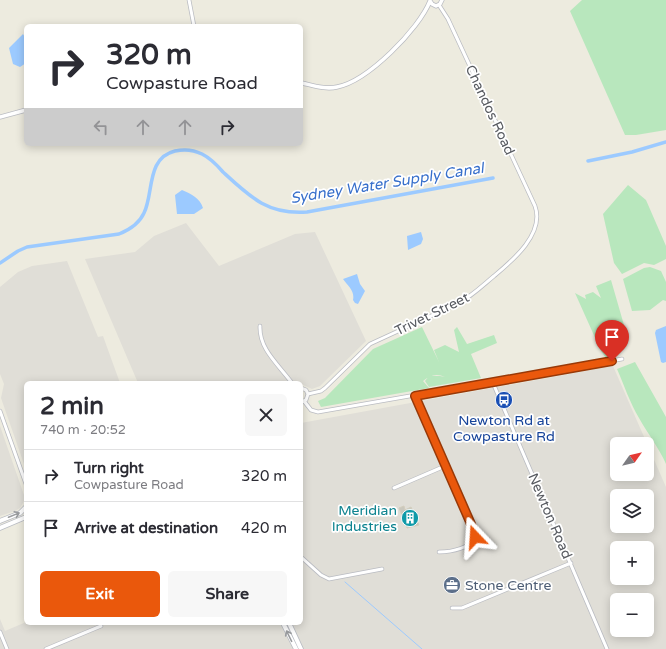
<!DOCTYPE html>
<meta charset="utf-8">
<style>
body{margin:0;font-family:"Varela Round",sans-serif;background:#f7f7f7;color:#2b2b33;height:100vh;display:flex;flex-direction:column;font-size:15px;white-space:nowrap}
*{box-sizing:border-box;margin:0}
p{font-size:13px;color:#7c7c81}
.icon{flex:none;width:22px;height:22px;fill:none;stroke:currentColor;stroke-width:2;stroke-linecap:round;stroke-linejoin:round}
.map{position:relative;flex:1;overflow:hidden}
.details{position:absolute;left:24px;top:381px;width:279px;height:244px;display:flex;flex-direction:column;background:#fff;border-radius:6px;box-shadow:0 2px 10px #0003}
.details>*{flex:none}
.banner{position:absolute;left:24px;top:24px;width:279px;height:122px;border-radius:6px;box-shadow:0 2px 10px #0003;background:#fff;color:#2b2b33;overflow:hidden}
.needle{width:26px;rotate:56deg}
.tools{position:absolute;left:610px;top:437px;display:grid;gap:8px}
.tools a{display:grid;place-items:center;width:44px;height:44px;border-radius:6px;background:#fff;box-shadow:0 2px 10px #0003;font-size:20px}
.pin{position:absolute;display:grid;place-items:center;width:34px;height:34px;color:#fff;margin:-41px -17px;border-radius:50% 50% 50% 0;rotate:-45deg;box-shadow:0 0 4px #0007}
.pin .icon{rotate:45deg}
.me{position:absolute;width:44px;margin:-22px;rotate:340deg;stroke-linejoin:round;filter:drop-shadow(0 0 3px #0008)}
.turn{display:flex;align-items:center;gap:14px;height:84px;padding:0 16px;font-size:18px}
.turn .icon{width:52px;height:52px;stroke-width:2.5}
.turn b{display:block;font-size:28px;line-height:34px}
.lanes{display:flex;align-items:center;height:38px;padding:0 16px;background:#0003;justify-content:center;gap:20px;direction:ltr}
.lanes .off{opacity:.35}
.round{display:grid;place-items:center;flex:none;width:42px;height:42px;border-radius:6px;background:#f7f7f7}
.headline{display:flex;align-items:center;justify-content:space-between;height:68px;padding:0 16px}
h1{font-size:24px;font-weight:700;line-height:30px}
.primary-button{display:flex;gap:8px;margin-top:auto;padding:8px 16px}
.primary-button a{flex:1;height:46px;border-radius:6px;background:#ea580c;color:#fff;font-size:16px;font-weight:700;line-height:46px;text-align:center}
.primary-button a+a{background:#f7f7f7;color:#2b2b33}
ul{padding:0;list-style:none}
li{display:flex;align-items:center;gap:12px;height:52px;padding:0 16px;border-top:1px solid #e1e1e2}
li div{flex:1}
li b{display:block;font-size:15px}
li em{font-style:normal}
.map>svg:first-child{display:block}
.industrial{fill:#e0ded7;fill-rule:evenodd}
.green{fill:#b8e7bd}
.water{fill:#9ccaff}
.lines{fill:none;stroke-linecap:round;stroke-linejoin:round}
.stream{stroke:#9ccaff;stroke-width:1}
.canal{stroke:#9ccaff;stroke-width:3.5}
.building{fill:#cac8be;stroke:#d2cdbd}
.minor-casing{stroke:#babcc2;stroke-width:4.5}
.tertiary-casing{stroke:#babcc2;stroke-width:5}
.secondary-casing{stroke:#babdc4;stroke-width:5.5}
.minor{stroke:#fff;stroke-width:3}
.tertiary{stroke:#fff;stroke-width:3.5}
.secondary{stroke:#fff;stroke-width:4}
.oneway{stroke:#9b9da0}
.route-casing{stroke:#983908;stroke-width:10}
.route{stroke:#ea580c;stroke-width:7}
.labels{text-anchor:middle;dominant-baseline:central;stroke-width:3.5;stroke-linejoin:round;paint-order:stroke}
.street-label{font-size:14px;fill:#585b61;stroke:#fff}
.transit-label{font-size:14px;fill:#164399;stroke:#fff}
.culture-label{font-size:14px;fill:#0d838f;stroke:#fff;text-anchor:end}
.service-label{font-size:14px;fill:#4e5e75;stroke:#fff;text-anchor:start}
.water-label{font-size:15px;font-style:italic;fill:#376fcb;stroke:#fff}
</style>
<div class="map">
<svg width="666" height="649" viewBox="0 0 666 649">
<rect width="100%" height="100%" fill="#edebdf"/>
<!-- industrial -->
<path class="industrial" d="M186 223 219 266 295 234 315 232 366 341 320 386 312 389 297 382 138 383 85 259 135 252 154 236Z
M67 261 98 337 103 336 120 383H26V470L1 398 4 384 0 374V287L18 272 32 266Z
M613 366 666 487V649H0V619L5 631 26 622 301 623V423ZM617 444H647V474H617ZM617 496H647V526H617ZM617 548H647V578H617ZM617 600H647V630H617Z
M0 426 24 495V501L20 508 15 511 0 516Z"/>
<!-- green -->
<path class="green" d="M582 0H666V130L636 135H625L570 11Z
M628 185 646 200 666 246V259L654 265 644 263 622 274 614 263 603 214Z
M650 267 661 271 666 282V301L663 300 650 310 632 311 623 279 644 268Z
M611 280 628 339 618 353 613 358H606L601 351 575 293 586 299 585 295 593 292 601 298 596 286Z
M422 327 439 362 434 350 445 345 459 352 454 330 457 327 467 344 494 335 497 343 471 354 481 378 429 387 425 381 429 376H440L445 377C437 373 430 375 423 381L429 388 321 407 318 401 325 398 373 349Z
M635 362 666 417V464C659 448 648 434 639 418 630 403 624 385 617 369Z"/>
<!-- water -->
<path class="water" d="M23 34 26 39V63L20 67 13 64 9 48Z
M182 190C191 194 200 198 203 208L194 214H177L175 195Z
M421 232 423 239 421 244 408 250 407 236Z
M357 274 360 284 365 291 358 304 355 303 353 300C355 291 348 286 343 279Z
M666 326V362L663 363 661 362 655 333 656 330Z"/>
<g class="lines">
<!-- stream -->
<path class="stream" d="M345 582 422 649"/>
<!-- canal -->
<path class="canal" d="M588 161 632 152 666 142
M0 263 18 251 27 247 119 234C129 230 139 224 144 213 154 193 146 158 175 151 184 149 194 150 202 154 210 158 217 165 223 172 250 197 268 215 307 212L493 178"/>
</g>
<!-- building -->
<path class="building" d="M404 506 405 510 411 507 419 525 407 528 399 508Z"/>
<g class="lines">
<defs>
<path id="minor" d="M189 0 194 26
M260 326C259 349 278 364 292 383
M493 383 607 649
M301 388 306 390 308 394 306 400 301 402
M308 394 321 391 325 388 370 344 457 304C471 297 482 286 494 276 512 261 545 234 535 206L448 19 439 5
M415 396 475 535C474 548 450 552 439 552
M304 401 311 410 318 412 622 359
M0 411 26 484
M394 488 445 466
M301 557 321 575 329 579 382 569
M452 608H462L571 563
M0 632 7 649
M46 649 101 626"/>
<path id="tertiary" d="M430 1 432 4 436 6 440 4 442 0
M301 83C313 85 325 90 337 87 368 81 419 29 430 1
M0 117 26 110"/>
<path id="secondary" d="M0 521 20 513 26 507
M0 528 26 517
M283 623 296 649
M289 623 301 649"/>
</defs>
<!-- minor casing -->
<use href="#minor" class="minor-casing"/>
<!-- tertiary casing -->
<use href="#tertiary" class="tertiary-casing"/>
<!-- secondary casing -->
<use href="#secondary" class="secondary-casing"/>
<!-- minor -->
<use href="#minor" class="minor"/>
<!-- tertiary -->
<use href="#tertiary" class="tertiary"/>
<!-- secondary -->
<use href="#secondary" class="secondary"/>
</g>
<!-- one-way arrows -->
<defs><path id="oneway-shaft" d="M-6 0H5M1.5-3L5.5 0L1.5 3" fill="none" stroke-width="1.6" stroke-linecap="round" stroke-linejoin="round"/></defs>
<g class="oneway">
<use href="#oneway-shaft" transform="translate(14 515) rotate(-22)"/>
<use href="#oneway-shaft" transform="translate(289 636) rotate(-116)"/>
</g>
<g class="lines">
<defs>
<path id="route" d="M475 537 474 531 415 396 612 361"/>
</defs>
<!-- route casing -->
<use href="#route" class="route-casing"/>
<!-- route -->
<use href="#route" class="route"/>
</g>
<!-- icons -->
<defs>
<symbol id="bus-disc" viewBox="-11 -11 22 22"><circle r="9.5" fill="#1a4fb4" stroke="#fff"/><path d="M-5-6H5V4H4V6H2V4H-2V6H-4V4H-5ZM-3.5-4V0h7V-4ZM-3.5 1.2v1.5H-2V1.2ZM2 1.2v1.5H3.5V1.2Z" fill="#fff"/></symbol>
<symbol id="building-disc" viewBox="-11 -11 22 22"><circle r="9.5" fill="#0f9aa8" stroke="#fff"/><path d="M-4-6H4V6H1V3H-1V6H-4ZM-2.5-4.3h1.7v1.8h-1.7ZM.8-4.3h1.7v1.8H.8ZM-2.5-1h1.7V.8h-1.7ZM.8-1h1.7V.8H.8Z" fill="#fff"/></symbol>
<symbol id="office-disc" viewBox="-11 -11 22 22"><circle r="9.5" fill="#5c6f8a" stroke="#fff"/><path d="M-6-3h4V-5.5h4V-3h4V5H-6ZM-1-4.5V-3h2v-1.5ZM-6 0V1H6V0Z" fill="#fff"/></symbol>
</defs>
<g fill-rule="evenodd">
<use href="#bus-disc" x="494" y="390" width="20" height="20"/>
<use href="#building-disc" x="400" y="508" width="20" height="20"/>
<use href="#office-disc" x="442" y="575" width="20" height="20"/>
</g>
<g class="labels">
<!-- street labels -->
<g class="street-label">
<text transform="translate(490 110) rotate(65)">Chandos Road</text>
<text transform="translate(432 314) rotate(-26)">Trivet Street</text>
<text transform="translate(550 516) rotate(67)">Newton Road</text>
</g>
<!-- transit labels -->
<g class="transit-label">
<text x="504" y="420">Newton Rd at<tspan x="504" dy="16">Cowpasture Rd</tspan></text>
</g>
<!-- culture labels -->
<g class="culture-label">
<text x="397" y="510">Meridian<tspan x="397" dy="16">Industries</tspan></text>
</g>
<!-- service labels -->
<g class="service-label">
<text x="465" y="585">Stone Centre</text>
</g>
<!-- water labels -->
<g class="water-label">
<text transform="translate(387 183) rotate(-9)">Sydney Water Supply Canal</text>
</g>
</g>
</svg>
<div class="tools">
<a><svg class="needle" viewBox="-14 -14 28 28"><path d="M0-13l5 13h-10z" fill="#e53935"/><path d="M0 13l5-13h-10z" fill="#7c7c81"/></svg></a>
<a><svg class="icon" aria-label="layers" viewBox="0 0 24 24"><path d="M12 4l9 5-9 5-9-5zM3 14l9 5 9-5"/></svg></a>
<a>+</a>
<a>−</a>
</div>
<div class="pin" style="left:612px;top:361px;background:#d93025"><svg class="icon" aria-label="arrive" viewBox="0 0 24 24"><path d="M6 21V4h12l-3 4 3 4H6"/></svg></div>
<svg class="me" style="left:475px;top:537px" viewBox="-20 -20 40 40"><path d="M0-17L14 15 0 8-14 15z" fill="#ea580c" stroke="#fff" stroke-width="4"/></svg>
<div class="banner">
<div class="turn"><svg class="icon" aria-label="right" viewBox="0 0 24 24"><path d="M7 20v-9h11M14 6l5 5-5 5"/></svg><div><b>320 m</b>Cowpasture Road</div></div>
<div class="lanes"><svg class="icon off" aria-label="left" viewBox="0 0 24 24"><path d="M17 20v-9H6M10 6l-5 5 5 5"/></svg><svg class="icon off" aria-label="ahead" viewBox="0 0 24 24"><path d="M12 20V5M6 11l6-6 6 6"/></svg><svg class="icon off" aria-label="ahead" viewBox="0 0 24 24"><path d="M12 20V5M6 11l6-6 6 6"/></svg><svg class="icon" aria-label="right" viewBox="0 0 24 24"><path d="M7 20v-9h11M14 6l5 5-5 5"/></svg></div>
</div>
<section class="details">
<div class="headline"><div><h1>2 min</h1><p>740 m · 20:52</p></div><a class="round"><svg class="icon" aria-label="close" viewBox="0 0 24 24"><path d="M6 6l12 12M18 6L6 18"/></svg></a></div>
<ul>
<li><svg class="icon" aria-label="right" viewBox="0 0 24 24"><path d="M7 20v-9h11M14 6l5 5-5 5"/></svg><div><b>Turn right</b><p>Cowpasture Road</p></div><em>320 m</em></li>
<li><svg class="icon" aria-label="arrive" viewBox="0 0 24 24"><path d="M6 21V4h12l-3 4 3 4H6"/></svg><div><b>Arrive at destination</b></div><em>420 m</em></li>
</ul>
<div class="primary-button"><a>Exit</a><a>Share</a></div>
</section>
</div>
